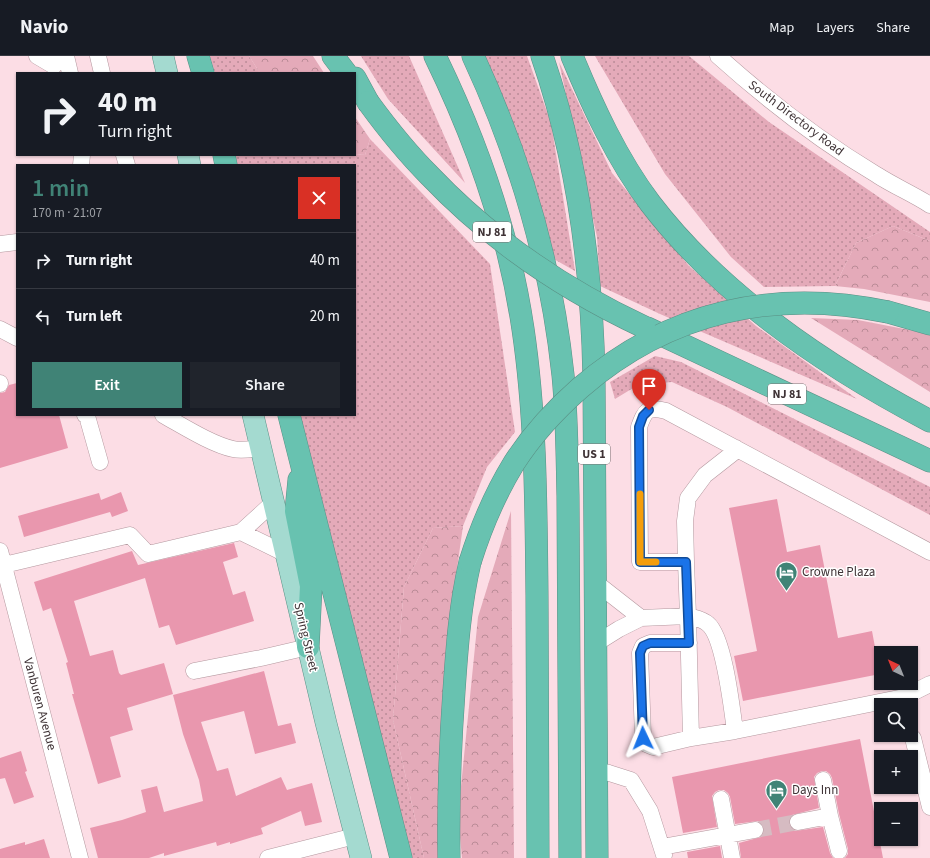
<!DOCTYPE html>
<meta charset="utf-8">
<style>
body{margin:0;font-family:"Source Sans 3",sans-serif;background:#20242c;color:#f1f3f6;height:100vh;display:flex;flex-direction:column;font-size:15px;white-space:nowrap}
*{box-sizing:border-box;margin:0}
p{font-size:13px;color:#9ea1a6}
.icon{flex:none;width:22px;height:22px;fill:none;stroke:currentColor;stroke-width:2;stroke-linecap:round;stroke-linejoin:round}
.map{position:relative;flex:1;overflow:hidden}
.drawer{position:absolute;left:16px;top:108px;width:340px;height:252px;display:flex;flex-direction:column;background:#171b24;border-radius:0px;box-shadow:0 1px 3px #0004}
.drawer>*{flex:none}
.guide{position:absolute;left:16px;top:16px;width:340px;height:84px;border-radius:0px;box-shadow:0 1px 3px #0004;background:#171b24;color:#f1f3f6;overflow:hidden}
.needle{width:26px;rotate:317deg}
.buttons{position:absolute;left:874px;top:590px;display:grid;gap:8px}
.buttons a{display:grid;place-items:center;width:44px;height:44px;border-radius:0px;background:#171b24;box-shadow:0 1px 3px #0004;font-size:20px}
.pin{position:absolute;display:grid;place-items:center;width:34px;height:34px;color:#fff;margin:-41px -17px;border-radius:50% 50% 50% 0;rotate:-45deg;box-shadow:0 0 4px #0007}
.pin .icon{rotate:45deg}
.me{position:absolute;width:44px;margin:-22px;rotate:358deg;stroke-linejoin:round;filter:drop-shadow(0 0 3px #0008)}
.turn{display:flex;align-items:center;gap:14px;height:84px;padding:0 16px;font-size:18px}
.turn .icon{width:52px;height:52px;stroke-width:2.5}
.turn b{display:block;font-size:28px;line-height:34px}
.round{display:grid;place-items:center;flex:none;width:42px;height:42px;border-radius:0px;background:#20242c}
.head{display:flex;align-items:center;justify-content:space-between;height:68px;padding:0 16px}
h1{font-size:24px;font-weight:600;line-height:30px;color:#408376}
.button{display:flex;gap:8px;margin-top:auto;padding:8px 16px}
.button a{flex:1;height:46px;border-radius:0px;background:#408376;color:#fff;font-size:16px;font-weight:600;line-height:46px;text-align:center}
.button a+a{background:#20242c;color:#f1f3f6}
ul{padding:0;list-style:none}
li{display:flex;align-items:center;gap:12px;height:56px;padding:0 16px;border-top:1px solid #363941}
li div{flex:1}
li b{display:block;font-size:15px}
li em{font-style:normal}
header{display:flex;align-items:center;gap:24px;box-sizing:border-box;height:56px;padding:0 20px;background:#171b24;border-bottom:1px solid #363941}
header strong{font-size:19px}
nav{display:flex;gap:22px;margin-inline-start:auto;font-size:14px}
.map>svg:first-child{display:block}
.grass{fill:url(#grass-dots)}
.forest{fill:url(#forest-crowns)}
.building{fill:#e997ae}
.lines{fill:none;stroke-linecap:round;stroke-linejoin:round}
.minor-tunnel{stroke:#d6bbc2;stroke-width:16;stroke-dasharray:16 8;stroke-linecap:butt}
.minor-casing{stroke:#b4989f;stroke-width:17}
.major-casing{stroke:#5a9085;stroke-width:22}
.highway-casing{stroke:#5a9085;stroke-width:23}
.minor{stroke:#fff;stroke-width:16}
.major{stroke:#a4dad0;stroke-width:21}
.highway{stroke:#68c2b0;stroke-width:22}
.highway-bridge-casing{stroke:#5a9085;stroke-width:23;stroke-linecap:butt}
.highway-bridge{stroke:#68c2b0;stroke-width:22}
.route-casing{stroke:#114b97;stroke-width:10}
.route{stroke:#1a73e8;stroke-width:7}
.slow{stroke:#f59e0b;stroke-width:7}
.labels{text-anchor:middle;dominant-baseline:central;stroke-width:3;stroke-linejoin:round;paint-order:stroke}
.shield{fill:#fff;stroke:#797072;stroke-width:1}
.shield-label{font-size:12px;font-weight:bold;fill:#3f3336}
.street-label{font-size:13px;fill:#3f3336;stroke:#fff}
.poi-label{font-size:13px;fill:#3f3336;stroke:#fff;text-anchor:start}
</style>
<header>
<strong>Navio</strong>
<nav><a>Map</a><a>Layers</a><a>Share</a></nav>
</header>
<div class="map">
<svg width="930" height="802" viewBox="0 0 930 802">
<defs>
<pattern id="grass-dots" width="8" height="8" patternUnits="userSpaceOnUse"><rect width="8" height="8" fill="#e4aab9"/><path d="M2 2h.1M6 6h.1" fill="none" stroke="#ba8b97" stroke-width="1.8" stroke-linecap="round"/></pattern>
<pattern id="forest-crowns" width="20" height="18" patternUnits="userSpaceOnUse"><rect width="20" height="18" fill="#e4aab9"/><path d="M2 6a3 3 0 1 1 6 0M12 15a3 3 0 1 1 6 0" fill="none" stroke="#ba8b97"/></pattern>
</defs>
<rect width="100%" height="100%" fill="#fcdde5"/>
<!-- grass -->
<path class="grass" d="M210 0H249L260 17H215Z
M361 0H409L465 127 388 43Z
M483 0H527L551 67 575 215 552 202Z
M595 0H689L769 66 930 176V185L893 170 856 187 835 230 764 231 731 201 665 118Z
M559 6 612 117 689 210 756 270 857 343 660 258 600 230 597 181Z
M370 83 490 208 515 376 487 411 463 470 433 472 404 531 393 664 424 802H411L299 359H355V109H237L235 99H355V98L365 99Z
M655 300 681 306 930 431V459L727 351 672 326 638 329 615 343 610 326Z"/>
<!-- forest -->
<path class="forest" d="M249 0H313L324 17H260Z
M355 61 370 83 365 99 355 98Z
M893 170 930 185V246L864 233 835 230 856 187Z
M811 262 858 264 930 278V336Z
M511 455 514 802H462L458 760 478 561Z
M463 470 446 591 439 802H424L393 664 404 531 433 472Z"/>
<!-- building -->
<path class="building" d="M17 327V359H59L68 392 0 412V337L5 336 9 329Z
M121 436 128 455 112 461 110 456 24 481 18 460 99 437 101 444Z
M777 443 787 496 820 489 838 582 872 575 880 618 743 645 734 600 757 595 729 452Z
M234 487 238 501 223 506 233 539 245 535 254 565 176 589 169 569 159 572 145 522 74 545 90 600 113 594 119 617 121 619 164 607 173 638 127 652 133 674 110 681 121 721 98 728 72 638H74L66 607 68 606 51 552 43 555 34 526 132 495 138 509Z
M264 615 278 670 291 667 296 687 255 698 244 655 201 666 217 715 228 712 236 740 281 721 287 734 312 727 322 766 305 770 301 755 261 772 263 778 230 788V786L217 790 216 786 164 800V797L149 802H98L90 772 122 764 146 756 141 734 157 730 164 756 203 745 199 724 183 678 173 639Z
M860 683 883 802H845L848 798V793L839 758 832 722 830 718 826 715H822L817 717 814 721 819 752 792 759 789 762V767L791 772 795 775 823 771 830 797 833 802H741L739 787 761 781 764 778V772L762 768 758 765 735 768 730 741 728 737 724 734H719L715 736 712 740 717 771 683 777 672 721Z
M21 695 27 715 25 716 34 741 14 748 5 722 0 723V702Z
M44 783 50 802H0V793L25 786V789Z
M720 790 722 802H688L687 796Z"/>
<g class="lines">
<!-- minor-tunnel -->
<path class="minor-tunnel" d="M755 774 798 766"/>
<defs>
<path id="minor" d="M37 0 54 10 60 0
M66 0 70 17
M98 0 102 17
M718 0C767 44 820 85 877 119 894 130 913 138 930 149
M124 99 127 109
M81 109 82 99
M0 188 17 186
M0 273 17 282
M0 327V328
M85 359 87 360 100 406
M163 359C183 370 211 388 233 393 242 395 251 393 261 392
M274 446 241 476 286 498
M0 495 80 802
M686 506 685 465 688 442 705 419 733 397 736 392
M4 509 130 479 148 498 241 476
M595 526 641 562 619 573 595 588
M641 562 688 560 686 506H640L639 371C645 354 648 350 666 355L930 496
M689 587H650L643 590 640 597 643 681 646 688 653 691 691 682 735 675 904 641 930 628
M194 615 261 602 308 591
M691 682 688 560C695 562 703 563 708 568 724 581 732 653 735 675
M913 682 930 751
M596 715 609 717 631 724 650 755 664 799
M721 743 732 802
M830 760 839 795
M798 766 830 760 823 724
M662 791 755 774
M268 802 355 780"/>
<path id="major" d="M163 0 167 17
M188 99 190 109
M253 359 326 667 361 802"/>
<path id="highway" d="M198 0 203 17
M333 0 346 17
M435 0C477 86 509 178 523 273 536 361 536 450 537 539 537 627 538 714 538 802
M473 0C521 103 551 206 563 319 567 359 567 399 568 440L570 802
M542 0C578 104 592 212 594 322L597 802
M572 0C593 51 617 103 650 147 721 240 827 311 930 365
M355 22 368 46
M224 99 226 109
M888 256 930 268
M647 272 930 405
M289 359 401 802
M299 424 296 455 311 530 308 591
M449 802C448 746 450 691 454 635 457 591 460 549 470 506"/>
</defs>
<!-- minor casing -->
<use href="#minor" class="minor-casing"/>
<!-- major casing -->
<use href="#major" class="major-casing"/>
<!-- highway casing -->
<use href="#highway" class="highway-casing"/>
<!-- minor -->
<use href="#minor" class="minor"/>
<!-- major -->
<use href="#major" class="major"/>
<!-- highway -->
<use href="#highway" class="highway"/>
<defs>
<path id="highway-bridge" d="M368 46C387 72 407 97 430 120 491 184 565 234 644 271
M470 506C481 471 495 438 514 407 532 379 555 354 580 332 669 255 775 232 888 256"/>
</defs>
<!-- highway-bridge casing -->
<use href="#highway-bridge" class="highway-bridge-casing"/>
<!-- highway-bridge -->
<use href="#highway-bridge" class="highway-bridge"/>
</g>
<g class="lines">
<defs>
<path id="route" d="M643 682 640 597 643 590 650 587H689L686 506H640L639 371 643 360 649 354"/>
</defs>
<!-- route casing -->
<use href="#route" class="route-casing"/>
<!-- route -->
<use href="#route" class="route"/>
<!-- slow -->
<path class="slow" d="M640 438V506H656"/>
</g>
<!-- icons -->
<defs>
<symbol id="hotel-pin" viewBox="-11 -11 22 30"><path d="M0 17L-7.5 6A9.5 9.5 0 1 1 7.5 6Z" fill="#408376" stroke="#fff"/><path d="M-6-4.5h1.5V1H6V5H4.5V3h-9V5H-6ZM-4 0a1.8 1.8 0 1 1 3.6 0ZM.5 0V-2.5h3Q6-2.5 6 0Z" fill="#fff"/></symbol>
</defs>
<g fill-rule="evenodd">
<use href="#hotel-pin" x="774" y="504" width="25" height="34"/>
<use href="#hotel-pin" x="764" y="722" width="25" height="34"/>
</g>
<g class="labels">
<!-- shield labels -->
<g class="shield">
<rect x="473" y="166" width="38" height="20" rx="3"/>
<rect x="768" y="328" width="38" height="20" rx="3"/>
<rect x="578" y="388" width="32" height="20" rx="3"/>
</g>
<g class="shield-label">
<text x="492" y="176">NJ 81</text>
<text x="787" y="338">NJ 81</text>
<text x="594" y="398">US 1</text>
</g>
<!-- street labels -->
<g class="street-label">
<text transform="translate(796 62) rotate(37)">South Directory Road</text>
<text transform="translate(306 581) rotate(77)">Spring Street</text>
<text transform="translate(40 648) rotate(75)">Vanburen Avenue</text>
</g>
<!-- poi labels -->
<g class="poi-label">
<text x="802" y="516">Crowne Plaza</text>
<text x="792" y="734">Days Inn</text>
</g>
</g>
</svg>
<div class="buttons">
<a><svg class="needle" viewBox="-14 -14 28 28"><path d="M0-13l5 13h-10z" fill="#e53935"/><path d="M0 13l5-13h-10z" fill="#9ea1a6"/></svg></a>
<a><svg class="icon" aria-label="search" viewBox="0 0 24 24"><circle cx="10" cy="10" r="6"/><path d="M15 15l6 6"/></svg></a>
<a>+</a>
<a>−</a>
</div>
<div class="pin" style="left:649px;top:354px;background:#d93025"><svg class="icon" aria-label="arrive" viewBox="0 0 24 24"><path d="M6 21V4h12l-3 4 3 4H6"/></svg></div>
<svg class="me" style="left:643px;top:682px" viewBox="-20 -20 40 40"><path d="M0-17L14 15 0 8-14 15z" fill="#1a73e8" stroke="#fff" stroke-width="4"/></svg>
<div class="guide">
<div class="turn"><svg class="icon" aria-label="right" viewBox="0 0 24 24"><path d="M7 20v-9h11M14 6l5 5-5 5"/></svg><div><b>40 m</b>Turn right</div></div>
</div>
<section class="drawer">
<div class="head"><div><h1>1 min</h1><p>170 m · 21:07</p></div><a class="round" style="background:#d93025;color:#fff"><svg class="icon" aria-label="close" viewBox="0 0 24 24"><path d="M6 6l12 12M18 6L6 18"/></svg></a></div>
<ul>
<li><svg class="icon" aria-label="right" viewBox="0 0 24 24"><path d="M7 20v-9h11M14 6l5 5-5 5"/></svg><div><b>Turn right</b></div><em>40 m</em></li>
<li><svg class="icon" aria-label="left" viewBox="0 0 24 24"><path d="M17 20v-9H6M10 6l-5 5 5 5"/></svg><div><b>Turn left</b></div><em>20 m</em></li>
</ul>
<div class="button"><a>Exit</a><a>Share</a></div>
</section>
</div>
